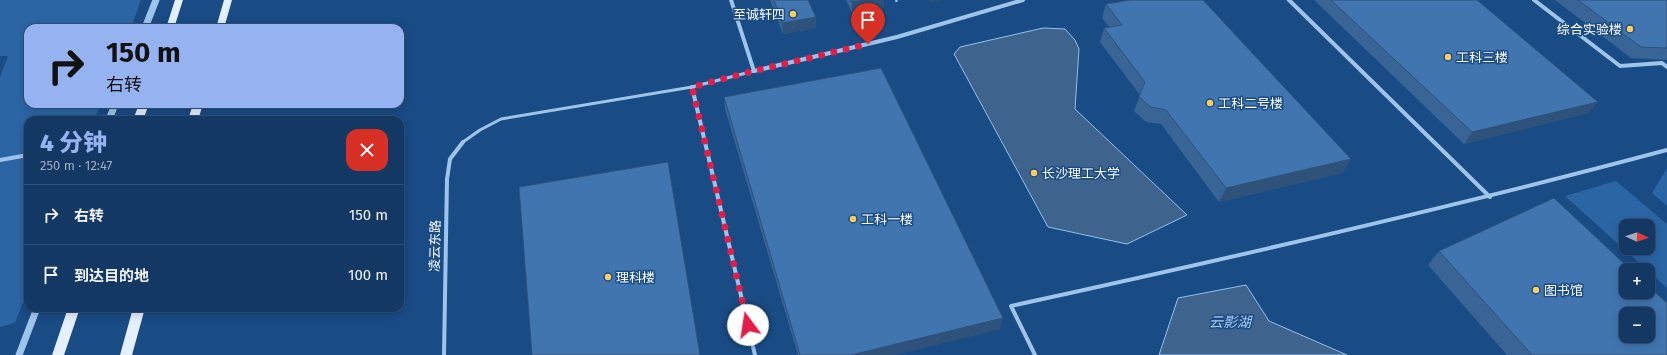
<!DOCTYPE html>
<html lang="zh">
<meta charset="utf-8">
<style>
body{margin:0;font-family:"Fira Sans","Noto Sans SC",sans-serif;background:#1c3f6a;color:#f1f3f6;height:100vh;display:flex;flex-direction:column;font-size:15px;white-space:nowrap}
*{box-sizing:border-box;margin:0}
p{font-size:13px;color:#9dacbf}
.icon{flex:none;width:22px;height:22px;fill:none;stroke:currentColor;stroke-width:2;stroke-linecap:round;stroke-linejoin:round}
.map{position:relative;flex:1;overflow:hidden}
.sheet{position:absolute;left:24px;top:116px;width:380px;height:196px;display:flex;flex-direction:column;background:#133864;border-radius:12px;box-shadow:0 2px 10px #0003,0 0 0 1px #325278}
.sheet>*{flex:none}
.banner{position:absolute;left:24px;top:24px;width:380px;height:84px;border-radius:12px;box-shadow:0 2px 10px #0003,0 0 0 1px #325278;background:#95b2f1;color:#111;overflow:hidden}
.needle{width:26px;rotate:93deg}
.buttons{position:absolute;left:1619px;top:219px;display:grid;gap:8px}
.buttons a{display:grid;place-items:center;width:36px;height:36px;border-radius:8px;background:#133864;box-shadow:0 2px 10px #0003,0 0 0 1px #325278;font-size:20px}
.pin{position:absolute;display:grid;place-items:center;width:34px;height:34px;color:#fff;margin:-41px -17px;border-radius:50% 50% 50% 0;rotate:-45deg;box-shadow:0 0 4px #0007}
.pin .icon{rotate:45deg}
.me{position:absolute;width:44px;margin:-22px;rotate:346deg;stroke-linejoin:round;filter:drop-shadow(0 0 3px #0008)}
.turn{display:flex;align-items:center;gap:14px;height:84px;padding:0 16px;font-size:18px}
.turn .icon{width:52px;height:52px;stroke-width:2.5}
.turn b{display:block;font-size:28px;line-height:34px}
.round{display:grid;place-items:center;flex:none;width:42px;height:42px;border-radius:12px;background:#1c3f6a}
.summary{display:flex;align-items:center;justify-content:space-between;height:68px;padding:0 16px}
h1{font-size:24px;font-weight:800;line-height:30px;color:#95b2f1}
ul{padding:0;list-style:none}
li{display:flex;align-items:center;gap:12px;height:60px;padding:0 16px;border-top:1px solid #325278}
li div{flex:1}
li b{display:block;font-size:15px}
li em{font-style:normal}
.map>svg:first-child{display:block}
.green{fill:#2b65a4;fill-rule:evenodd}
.water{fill:#3e648e;stroke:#91bfef}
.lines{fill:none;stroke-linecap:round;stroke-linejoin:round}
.path{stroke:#9fc4ec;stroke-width:2.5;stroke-dasharray:2 3;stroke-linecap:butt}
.service{stroke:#9fc4ec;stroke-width:3}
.minor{stroke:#9fc4ec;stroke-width:4}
.tertiary{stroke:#9fc4ec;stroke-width:7}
.primary{fill:#e4efff;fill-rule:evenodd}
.wall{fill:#386596}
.shaded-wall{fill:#2e527a}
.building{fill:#4175af;stroke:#2e527a;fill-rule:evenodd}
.route{stroke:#e11d48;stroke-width:7;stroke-dasharray:0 12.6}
.poi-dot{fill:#ffcb5a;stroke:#194b85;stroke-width:1.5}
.labels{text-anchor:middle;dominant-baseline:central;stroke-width:3;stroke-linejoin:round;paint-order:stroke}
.poi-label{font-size:13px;fill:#fff;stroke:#194b85;text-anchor:start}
.street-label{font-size:13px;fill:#fff;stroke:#194b85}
.water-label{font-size:14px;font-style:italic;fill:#aacef4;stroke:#194b85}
</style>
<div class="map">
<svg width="1667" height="355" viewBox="0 0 1667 355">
<rect width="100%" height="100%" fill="#194b85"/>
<!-- green -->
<path class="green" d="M0 0H141L131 28H28V104H101L94 120H28V289L15 323 0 327V77L8 56H0Z
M1667 168V206L1652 193Z
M1616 181 1667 224V288L1565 196ZM1626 226H1648V248H1626Z"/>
<!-- water -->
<path class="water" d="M1043 28 1065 29 1075 40 1079 49 1075 109 1187 215 1127 244 1048 227 954 54 960 47Z
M1246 285 1269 321 1347 355H1159L1178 298Z"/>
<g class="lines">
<!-- path -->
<path class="path" d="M896 0 898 4"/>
<!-- service -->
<path class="service" d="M463 142 480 130 501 119 692 87 754 71"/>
<!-- minor -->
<path class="minor" d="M731 0 754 71 897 37 1023 0
M1289 0 1490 197
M1534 0 1620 66 1662 63 1667 67
M692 87 755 355
M0 160 28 155
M444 355 447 179 450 159 463 142
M1035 355 1011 306C1231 258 1450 208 1667 150"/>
<!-- tertiary -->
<path class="tertiary" d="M145 28 156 0
M109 120 115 104
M19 355 37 308"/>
<!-- primary -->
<path class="primary" d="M175 0H183L174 28H166Z
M224 0H232L224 28H216Z
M139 104H149L143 120H133Z
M193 104H203L198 120H188Z
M68 308H80L64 355H52Z
M133 308H145L132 355H120Z"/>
</g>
<!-- wall -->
<path class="wall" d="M770 0H808L816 17V28L783 34Z
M846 0H884V8L852 13Z
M1314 0H1477L1598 102 1588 113 1464 144Z
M1555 0H1667V60L1631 58Z
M1106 4 1351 159 1342 173 1219 202 1161 124 1146 122 1134 111 1140 95 1100 42 1104 28 1109 27 1102 18Z
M724 97 1000 329 894 355H798L725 109Z
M1439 251 1667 355H1507L1428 265Z"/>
<!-- shaded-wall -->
<path class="shaded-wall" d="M865 0H884V8L852 13V2Z
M929 0H941L929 2Z
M816 17V28L783 34 782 23Z
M1598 102 1588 113 1464 144 1472 132Z
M1351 159 1342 173 1219 202 1226 188Z
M1003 318 1000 329 894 355H851Z"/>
<!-- building -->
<path class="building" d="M774 0H808L816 17 782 23Z
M851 0H865L852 2Z
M1130 0H1203L1351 159 1226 188 1166 110 1151 107 1139 97 1145 82 1104 28 1122 25 1106 4Z
M1331 0H1477L1598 102 1472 132Z
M1578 0H1667V48L1641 47Z
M881 68 1003 318 851 355H800L724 97Z
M668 162 700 355H532L519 187Z
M1554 198 1631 270H1626V292H1648V286L1667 303V355H1532L1439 251ZM1626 314H1648V336H1626Z"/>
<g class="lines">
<!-- route -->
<path class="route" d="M748 325 692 87 754 71 868 44"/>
</g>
<!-- markers -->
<g class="poi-dot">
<circle cx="793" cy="14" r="4"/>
<circle cx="1630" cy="29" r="4"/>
<circle cx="1448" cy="57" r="4"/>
<circle cx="1210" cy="103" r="4"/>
<circle cx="1034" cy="173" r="4"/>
<circle cx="853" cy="219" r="4"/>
<circle cx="608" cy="277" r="4"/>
<circle cx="1536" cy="290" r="4"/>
</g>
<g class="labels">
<!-- poi labels -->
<g class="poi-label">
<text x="785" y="14" text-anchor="end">至诚轩四</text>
<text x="1622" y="29" text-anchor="end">综合实验楼</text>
<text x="1456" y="57">工科三楼</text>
<text x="1218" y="103">工科二号楼</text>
<text x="1042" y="173">长沙理工大学</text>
<text x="861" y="219">工科一楼</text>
<text x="616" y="277">理科楼</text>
<text x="1544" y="290">图书馆</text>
</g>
<!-- street labels -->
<g class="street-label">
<text transform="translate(435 246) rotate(-89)">凌云东路</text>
</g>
<!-- water labels -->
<g class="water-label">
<text x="1230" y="322">云影湖</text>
</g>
</g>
</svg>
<div class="buttons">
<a><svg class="needle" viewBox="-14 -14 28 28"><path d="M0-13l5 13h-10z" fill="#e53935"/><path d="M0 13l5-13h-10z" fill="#9dacbf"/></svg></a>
<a>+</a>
<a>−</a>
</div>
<div class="pin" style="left:868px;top:44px;background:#d93025"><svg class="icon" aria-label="arrive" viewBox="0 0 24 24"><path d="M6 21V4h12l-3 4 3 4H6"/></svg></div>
<svg class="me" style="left:748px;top:325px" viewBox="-20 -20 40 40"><circle r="19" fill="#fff"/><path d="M0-13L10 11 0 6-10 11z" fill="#e11d48"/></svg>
<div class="banner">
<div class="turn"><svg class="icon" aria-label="right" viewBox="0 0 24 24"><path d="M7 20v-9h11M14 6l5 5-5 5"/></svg><div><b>150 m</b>右转</div></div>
</div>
<section class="sheet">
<div class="summary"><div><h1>4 分钟</h1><p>250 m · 12:47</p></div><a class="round" style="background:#d93025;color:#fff"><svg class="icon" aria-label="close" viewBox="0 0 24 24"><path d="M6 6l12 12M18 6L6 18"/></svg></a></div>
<ul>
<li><svg class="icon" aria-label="right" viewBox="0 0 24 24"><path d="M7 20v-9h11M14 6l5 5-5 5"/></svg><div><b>右转</b></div><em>150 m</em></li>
<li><svg class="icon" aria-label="arrive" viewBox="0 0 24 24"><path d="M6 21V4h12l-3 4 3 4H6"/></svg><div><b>到达目的地</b></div><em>100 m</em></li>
</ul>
</section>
</div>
